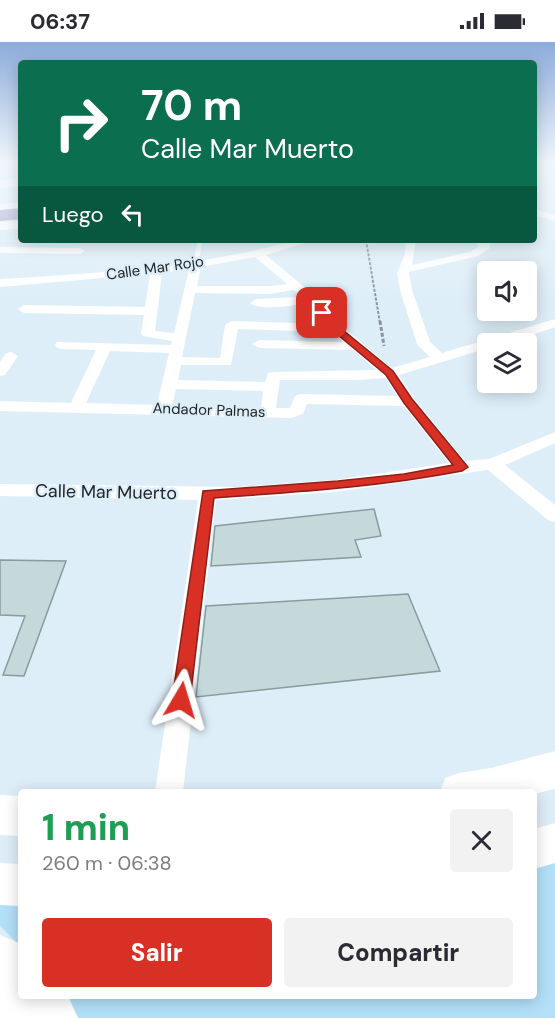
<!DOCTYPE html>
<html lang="es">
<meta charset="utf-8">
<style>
body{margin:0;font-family:"DM Sans",sans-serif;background:#f2f2f3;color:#2b2b33;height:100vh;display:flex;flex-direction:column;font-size:22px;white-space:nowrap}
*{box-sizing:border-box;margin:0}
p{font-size:20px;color:#7c7c81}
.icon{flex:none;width:33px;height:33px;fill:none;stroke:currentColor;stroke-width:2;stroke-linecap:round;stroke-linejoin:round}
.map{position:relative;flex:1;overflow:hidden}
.panel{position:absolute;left:18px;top:747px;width:519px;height:210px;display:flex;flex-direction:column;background:#fff;border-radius:6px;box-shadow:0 3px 15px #0003}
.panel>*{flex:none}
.top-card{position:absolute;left:18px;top:18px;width:519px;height:183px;border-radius:6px;box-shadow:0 3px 15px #0003;background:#0b6e4f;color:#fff;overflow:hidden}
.tools{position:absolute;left:477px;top:219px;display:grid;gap:12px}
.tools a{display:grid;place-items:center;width:60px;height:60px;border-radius:6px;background:#fff;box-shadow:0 3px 15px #0003;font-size:30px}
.pin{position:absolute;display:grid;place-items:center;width:51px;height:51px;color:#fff;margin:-26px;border-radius:12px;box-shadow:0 3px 9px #0006}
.me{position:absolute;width:66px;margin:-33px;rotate:7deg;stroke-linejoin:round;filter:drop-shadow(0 0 4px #0008)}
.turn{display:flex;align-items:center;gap:21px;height:126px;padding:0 24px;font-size:27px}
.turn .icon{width:78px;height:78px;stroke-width:2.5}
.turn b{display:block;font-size:42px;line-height:51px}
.then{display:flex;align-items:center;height:57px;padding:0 24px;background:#0003;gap:12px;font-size:22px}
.round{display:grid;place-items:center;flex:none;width:63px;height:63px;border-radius:6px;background:#f2f2f3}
.overview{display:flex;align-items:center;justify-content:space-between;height:102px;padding:0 24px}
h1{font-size:36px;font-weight:800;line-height:45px;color:#1e9e55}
.cta{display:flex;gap:12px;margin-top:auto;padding:12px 24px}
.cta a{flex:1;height:69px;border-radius:6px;background:#d93025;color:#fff;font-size:24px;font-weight:800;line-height:69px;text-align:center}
.cta a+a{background:#f2f2f3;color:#2b2b33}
.status{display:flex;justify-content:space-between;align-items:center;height:42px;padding:0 30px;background:#fff;direction:ltr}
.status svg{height:16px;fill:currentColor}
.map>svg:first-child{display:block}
.green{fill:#b3e0f9}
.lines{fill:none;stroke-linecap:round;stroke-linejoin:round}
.river{fill:#a39dc7;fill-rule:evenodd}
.building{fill:#c5d9db;stroke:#889b9d;stroke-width:1.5}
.path-far1{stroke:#8a959c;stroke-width:2;stroke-dasharray:3 1.5;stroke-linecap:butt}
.path{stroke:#8a959c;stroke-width:3;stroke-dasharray:4 2;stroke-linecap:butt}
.lane{fill:#fff;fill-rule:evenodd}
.street{fill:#fff;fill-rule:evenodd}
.secondary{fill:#fff;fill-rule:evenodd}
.highway{fill:#fff;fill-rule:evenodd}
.route{fill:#d93025;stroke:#8d1f18;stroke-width:1.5}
.labels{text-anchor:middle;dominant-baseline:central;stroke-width:5;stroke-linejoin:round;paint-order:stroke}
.far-street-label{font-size:15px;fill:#20262a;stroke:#deeef8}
.street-label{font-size:18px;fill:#20262a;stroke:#deeef8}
</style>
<div class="status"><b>06:37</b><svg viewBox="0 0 49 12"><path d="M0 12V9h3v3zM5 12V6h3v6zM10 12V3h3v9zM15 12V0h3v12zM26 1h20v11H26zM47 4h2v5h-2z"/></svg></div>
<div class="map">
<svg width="555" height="976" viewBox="0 0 555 976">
<rect width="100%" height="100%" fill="#deeef8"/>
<!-- green -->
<path class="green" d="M555 817V976H66L55 954H534V821Z
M0 855 21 858V905L0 884Z"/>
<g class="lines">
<!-- river -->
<path class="river" d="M21 165V177L0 179V167Z"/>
</g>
<!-- building -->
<path class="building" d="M374 467 381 494 355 498 361 515 211 524 215 484Z
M0 518 66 519 24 634 3 633 25 574 0 573Z
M408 552 440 629 196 655 206 564Z"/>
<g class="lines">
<!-- path-far1 -->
<path class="path-far1" d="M366 198 380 281"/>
<!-- path -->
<path class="path" d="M380 279 384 304"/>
<!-- lane -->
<path class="lane" d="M198 198H202L199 221 196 223 193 221Z"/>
<!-- street -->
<path class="street" d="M21 120V124L0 125V121Z
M21 160V166L0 168V162Z
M534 167 555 173V179L534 173Z
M297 198H314L266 213 314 253 340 283 392 326 430 315 417 302 400 248 397 231 405 212 406 198H416L412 223 470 210 479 204 473 198H485L490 202V206L478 214 409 230 412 248 430 300 442 311 555 277V285L505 302H488V306L399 333 414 356 465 419 489 417 555 390V401L505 423 555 463V480L548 478 488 428 335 450 216 458 183 750H155L198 458 0 454V442L238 445 335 438 449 421 404 364 307 362 303 372 292 376 0 369V359L71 361 96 308 62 307 57 306 55 303 57 300 171 303 172 299 143 294 141 291 144 273 24 271 18 267 24 263 145 265 150 232 0 245V237C102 231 199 225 297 198ZM255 215 287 242 269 244H197L201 225ZM189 227 174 291 155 289 162 231ZM294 248 300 255 256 257 250 261C259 269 293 264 305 261L324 282 232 279 225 283 220 316 182 315 195 251 269 252ZM238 287 332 290 343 300 259 298 252 302 259 306 354 308 377 328 273 330 268 331 265 340 178 338 181 323H231ZM110 309 169 311 157 363 86 361ZM386 336 397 354 300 352 295 354 290 366H276L280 338H356ZM176 347 263 349 261 366 172 363Z
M0 205 80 206 85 209 80 212 0 211Z
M11 310 18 314 5 333 0 334V320L6 311Z"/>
<!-- secondary -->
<path class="secondary" d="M21 136V144L0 146V138Z
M21 179V187L0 188V180Z
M555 709V747L534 752V750H440L445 736 459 731 491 726Z
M0 753 21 754V794L0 793Z
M555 781V821L534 827V787Z
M0 821 21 822V864L0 863Z"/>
<!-- highway -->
<path class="highway" d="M0 893 21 902V954H68L78 976H0Z"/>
</g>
<!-- sky -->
<linearGradient id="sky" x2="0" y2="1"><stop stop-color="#8cabdb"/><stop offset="0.47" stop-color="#f0f7fc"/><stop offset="1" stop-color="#f0f7fc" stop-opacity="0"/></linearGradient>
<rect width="555" height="257" fill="url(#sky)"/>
<!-- route -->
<path class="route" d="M319 269H325L338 284 393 329 412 357 468 425 462 429C379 445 297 450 214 456L190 658 187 664 181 666 175 664 172 658 203 449 338 439 404 432 453 423 404 361 386 333 332 288 318 271Z"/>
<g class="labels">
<!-- far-street labels -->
<g class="far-street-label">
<text transform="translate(155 226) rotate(-8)">Calle Mar Rojo</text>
<text transform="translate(209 368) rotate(2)">Andador Palmas</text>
</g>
<!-- street labels -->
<g class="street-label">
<text transform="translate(106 450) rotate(1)">Calle Mar Muerto</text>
</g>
</g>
</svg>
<div class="tools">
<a><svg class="icon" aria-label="sound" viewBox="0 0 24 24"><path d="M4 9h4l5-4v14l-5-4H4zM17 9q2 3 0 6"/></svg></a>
<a><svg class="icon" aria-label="layers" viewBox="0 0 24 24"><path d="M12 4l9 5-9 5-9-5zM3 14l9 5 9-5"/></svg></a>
</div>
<div class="pin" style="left:322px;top:271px;background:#d93025"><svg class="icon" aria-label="arrive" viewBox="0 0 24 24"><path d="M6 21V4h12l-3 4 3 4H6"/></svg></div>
<svg class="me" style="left:181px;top:658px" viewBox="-20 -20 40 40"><path d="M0-17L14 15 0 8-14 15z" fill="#d93025" stroke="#fff" stroke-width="4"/></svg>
<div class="top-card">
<div class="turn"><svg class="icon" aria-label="right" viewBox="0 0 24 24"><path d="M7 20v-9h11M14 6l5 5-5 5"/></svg><div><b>70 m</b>Calle Mar Muerto</div></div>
<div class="then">Luego<svg class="icon" aria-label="left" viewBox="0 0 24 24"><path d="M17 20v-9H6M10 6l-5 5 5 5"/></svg></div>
</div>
<section class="panel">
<div class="overview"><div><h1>1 min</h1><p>260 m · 06:38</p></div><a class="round"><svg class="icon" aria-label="close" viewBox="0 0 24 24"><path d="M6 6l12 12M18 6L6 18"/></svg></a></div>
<div class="cta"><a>Salir</a><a>Compartir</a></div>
</section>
</div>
